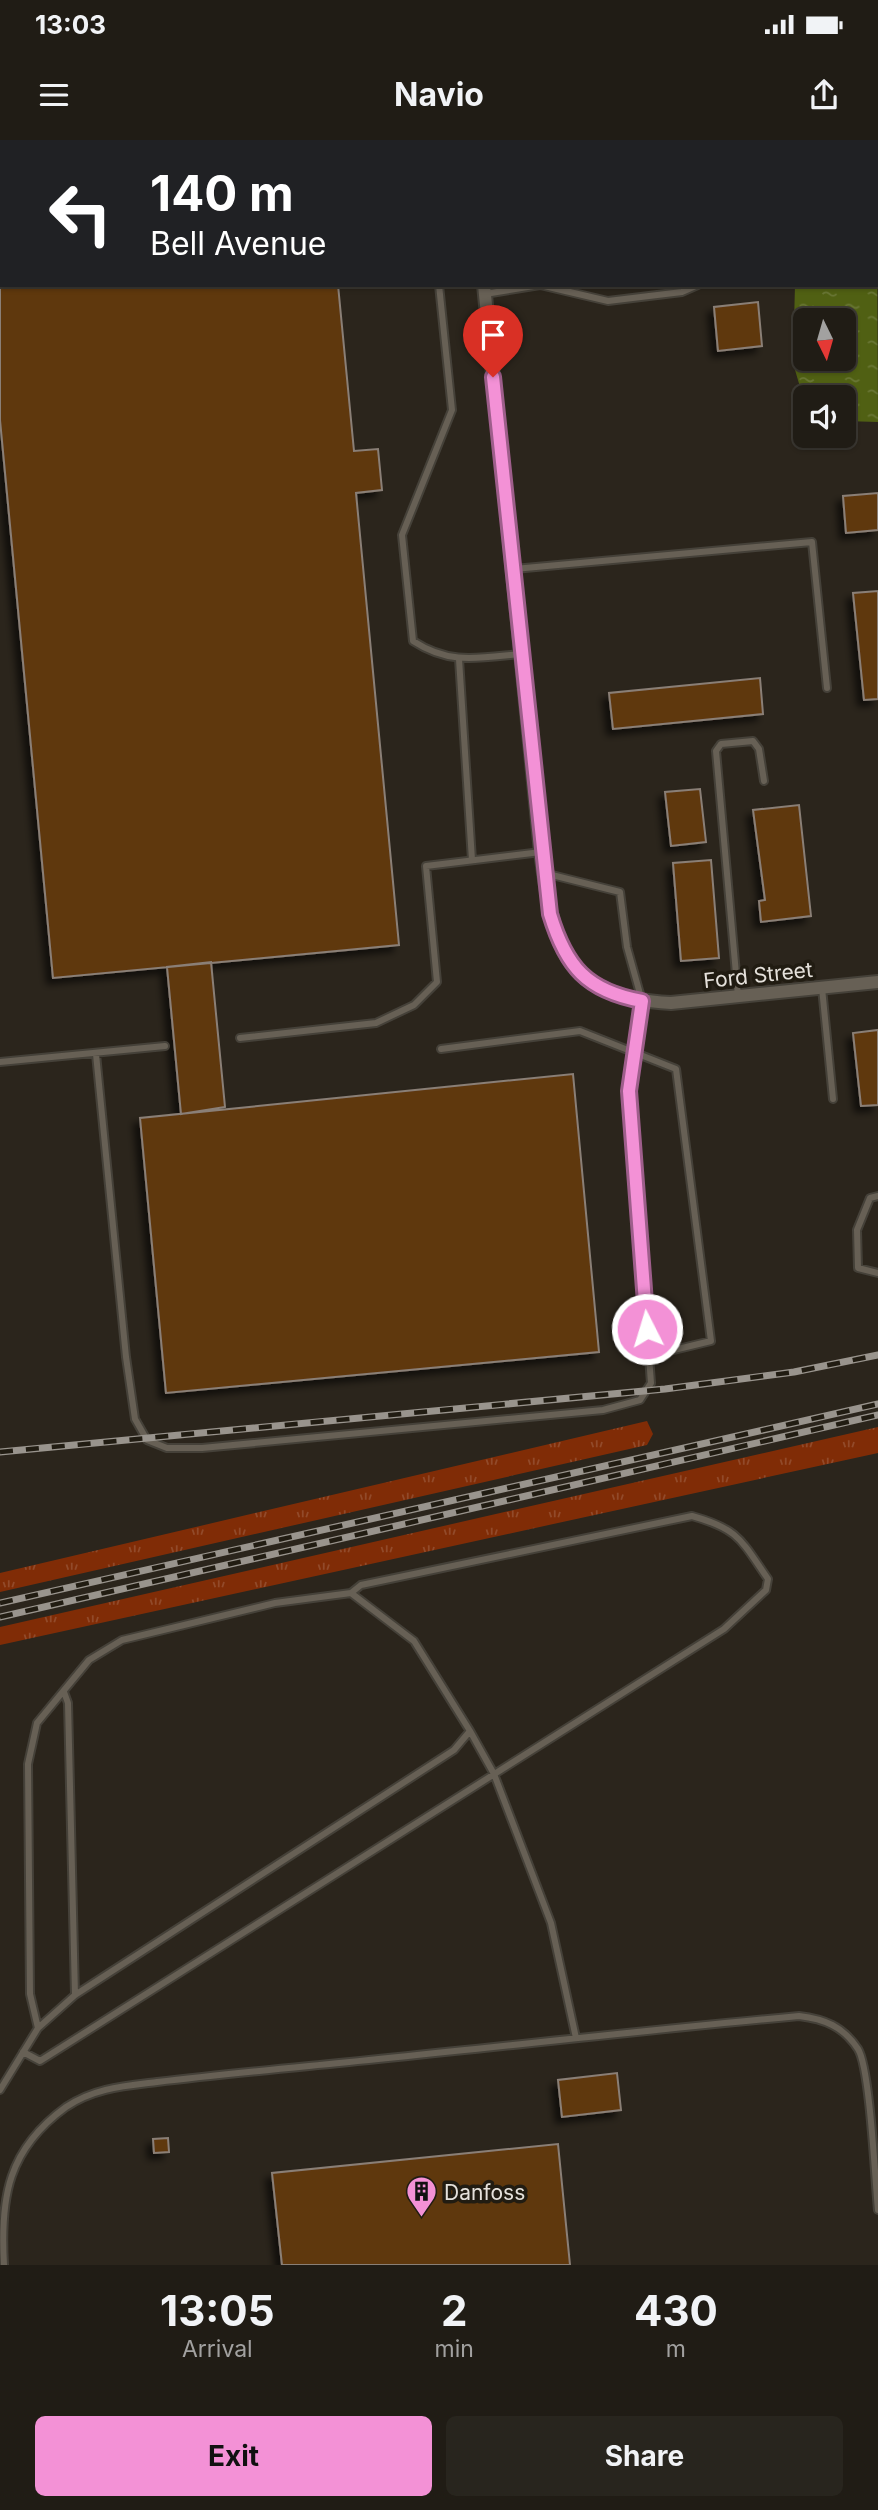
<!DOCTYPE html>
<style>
body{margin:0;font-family:Inter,sans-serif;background:#28251e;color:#f1f3f6;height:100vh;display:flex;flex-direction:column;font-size:26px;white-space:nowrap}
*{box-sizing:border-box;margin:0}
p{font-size:23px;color:#a2a1a0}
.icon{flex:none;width:38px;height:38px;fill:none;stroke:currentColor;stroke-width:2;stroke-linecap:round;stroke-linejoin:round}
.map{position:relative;height:2125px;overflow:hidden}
.drawer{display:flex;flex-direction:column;background:#201c15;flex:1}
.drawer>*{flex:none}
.banner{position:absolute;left:0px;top:0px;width:878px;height:147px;box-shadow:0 2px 5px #0004,0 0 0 2px #3d3a34;background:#202124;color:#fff;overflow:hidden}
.needle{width:46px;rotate:175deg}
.fabs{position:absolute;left:793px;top:168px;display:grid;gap:14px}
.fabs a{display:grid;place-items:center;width:63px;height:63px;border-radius:10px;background:#201c15;box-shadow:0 2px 5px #0004,0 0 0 2px #3d3a34;font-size:35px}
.pin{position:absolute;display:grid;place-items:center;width:60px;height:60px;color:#fff;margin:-72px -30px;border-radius:50% 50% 50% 0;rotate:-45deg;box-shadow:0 0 7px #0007}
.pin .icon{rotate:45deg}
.me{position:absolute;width:77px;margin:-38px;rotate:355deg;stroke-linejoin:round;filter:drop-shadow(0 0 5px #0008)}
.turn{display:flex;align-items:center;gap:24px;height:147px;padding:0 35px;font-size:32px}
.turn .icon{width:91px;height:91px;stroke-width:2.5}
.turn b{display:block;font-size:49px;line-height:60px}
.eta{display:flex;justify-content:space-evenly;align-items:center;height:119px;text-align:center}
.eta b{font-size:42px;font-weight:700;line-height:49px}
.button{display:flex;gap:14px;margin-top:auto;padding:14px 35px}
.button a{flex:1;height:80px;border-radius:10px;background:#f391d6;color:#111;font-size:28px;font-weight:700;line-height:80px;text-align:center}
.button a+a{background:#28251e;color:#f1f3f6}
.status{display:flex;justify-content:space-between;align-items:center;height:49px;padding:0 35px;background:#201c15;direction:ltr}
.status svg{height:19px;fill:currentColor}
header{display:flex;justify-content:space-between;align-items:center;height:91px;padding:0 35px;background:#201c15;font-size:32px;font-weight:700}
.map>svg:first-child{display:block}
.grass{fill:url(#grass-tufts)}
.water{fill:url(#water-ripples);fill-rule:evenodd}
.building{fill:#5f3711;stroke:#8a7f76;stroke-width:2;filter:url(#shadow)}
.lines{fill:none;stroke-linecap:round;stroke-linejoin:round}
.lane-casing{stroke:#454139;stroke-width:10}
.street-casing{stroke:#454139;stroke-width:16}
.lane{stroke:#676055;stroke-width:6}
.street{stroke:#676055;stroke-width:12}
.rail-casing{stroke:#99948d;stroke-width:7}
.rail{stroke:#211c12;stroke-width:4.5;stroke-dasharray:13;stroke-linecap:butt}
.route-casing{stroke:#9e5e8b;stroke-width:18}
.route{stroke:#f391d6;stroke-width:12}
.labels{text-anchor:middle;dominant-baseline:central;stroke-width:7;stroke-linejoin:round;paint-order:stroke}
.street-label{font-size:21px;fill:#e5e1db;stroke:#211c12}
.poi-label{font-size:21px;fill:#e5e1db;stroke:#211c12;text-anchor:start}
</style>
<div class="status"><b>13:03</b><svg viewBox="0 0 49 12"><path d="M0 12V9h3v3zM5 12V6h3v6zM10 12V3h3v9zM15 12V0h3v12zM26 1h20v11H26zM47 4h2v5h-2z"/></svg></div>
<header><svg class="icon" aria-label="menu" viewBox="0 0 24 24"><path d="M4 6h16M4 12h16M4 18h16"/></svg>Navio<svg class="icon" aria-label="share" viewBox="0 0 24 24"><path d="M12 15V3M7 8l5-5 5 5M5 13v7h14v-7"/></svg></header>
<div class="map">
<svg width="878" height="2125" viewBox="0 0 878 2125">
<defs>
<pattern id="grass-tufts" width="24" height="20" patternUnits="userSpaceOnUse" patternTransform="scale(1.75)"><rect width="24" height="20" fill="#802c06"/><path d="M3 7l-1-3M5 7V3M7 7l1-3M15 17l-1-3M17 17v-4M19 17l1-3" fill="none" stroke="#924a2a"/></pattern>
<pattern id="water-ripples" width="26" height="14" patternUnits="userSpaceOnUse" patternTransform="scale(1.75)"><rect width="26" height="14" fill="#506013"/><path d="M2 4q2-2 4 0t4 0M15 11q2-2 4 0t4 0" fill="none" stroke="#697635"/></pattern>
<filter id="shadow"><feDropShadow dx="-6" dy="6" stdDeviation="3.5" flood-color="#0009"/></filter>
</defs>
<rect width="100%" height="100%" fill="#2b251c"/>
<!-- grass -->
<path class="grass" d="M647 1281 653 1294 647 1305 0 1452V1433Z
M878 1287V1313L0 1505V1487Z"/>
<!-- water -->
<path class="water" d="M877 74 878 282 844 281V257H805V264L793 223 795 145H877ZM805 180H844V219H805Z"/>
<!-- building -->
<path class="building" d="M0 0H325L2 2V145H338L354 311 378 309 382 350 356 353 399 805 53 838 0 280Z
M600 0H670V2H600Z
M758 162 762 206 718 211 714 167Z
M878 353V390L846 393 843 356Z
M878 451V559L864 560 853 453Z
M760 538 763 574 613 589 609 553Z
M700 649 706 702 671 706 665 652Z
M799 665 811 776 761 782 759 761 765 760 753 670Z
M711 720 719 818 681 821 673 723Z
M211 822 225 967 181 974 167 827Z
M878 890V965L861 966 853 893Z
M573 934 599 1212 166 1253 140 978Z
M617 1933 621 1970 562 1977 558 1940Z
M168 1998 169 2012 154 2013 153 1999Z
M558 2004 570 2125H282L272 2033Z"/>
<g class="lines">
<defs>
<path id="lane" d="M406 0V2
M527 0 528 2
M699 0V2
M439 145 452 270 402 395 413 501C450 525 478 518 520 514
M485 154 540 145 608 161 682 152 698 145
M514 429 812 402 827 548
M459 519 472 720
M822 848 833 959
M738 856 716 611 721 604 753 601 759 609 764 641
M240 898 376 883 414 865 437 842 426 726 541 712
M441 909 580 891 676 929 711 1201 649 1216
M96 914 126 1217 135 1279 147 1300 167 1308H202L603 1270 640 1260 651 1243 629 951 642 861 627 807 620 752 544 733
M0 922 165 906
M878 1056 870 1058 857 1090 858 1128 878 1133
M64 1552 68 1563 75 1855
M470 1591 494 1634 551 1783 576 1898
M23 1912 40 1921 724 1489 766 1450 768 1439C741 1400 739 1389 692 1376L361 1445 351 1453 275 1463 122 1500 89 1520 37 1583 28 1624 30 1854 38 1888
M0 1950 38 1888 75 1855 454 1610 470 1591 414 1501 351 1453
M4 2125C0 2057 8 2009 66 1967 94 1948 124 1946 157 1942 207 1936 258 1931 309 1926 472 1910 636 1891 799 1876 824 1879 843 1886 858 1909 870 1928 875 2040 878 2070"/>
<path id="street" d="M469 0 470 2
M484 145 541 712C554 807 561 857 671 863L878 842"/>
</defs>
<!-- lane casing -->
<use href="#lane" class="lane-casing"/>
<!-- street casing -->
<use href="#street" class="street-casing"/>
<!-- lane -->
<use href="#lane" class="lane"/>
<!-- street -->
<use href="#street" class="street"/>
<defs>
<path id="rail" d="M0 1312 665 1249 794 1232 878 1215
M0 1463 878 1264
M0 1477 878 1275"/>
</defs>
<!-- rail casing -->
<use href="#rail" class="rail-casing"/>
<!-- rail -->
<use href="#rail" class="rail"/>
</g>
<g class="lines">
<defs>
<path id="route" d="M493 237 550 774C566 827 587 851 642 861L629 951 647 1189"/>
</defs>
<!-- route casing -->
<use href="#route" class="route-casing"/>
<!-- route -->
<use href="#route" class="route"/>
</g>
<!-- icons -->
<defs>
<symbol id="building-pin" viewBox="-11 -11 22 30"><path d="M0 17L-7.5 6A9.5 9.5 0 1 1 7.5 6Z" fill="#f391d6" stroke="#211c12"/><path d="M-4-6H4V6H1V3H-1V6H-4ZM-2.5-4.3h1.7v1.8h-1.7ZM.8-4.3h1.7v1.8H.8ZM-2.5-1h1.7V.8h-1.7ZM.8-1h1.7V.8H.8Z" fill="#111"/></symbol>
</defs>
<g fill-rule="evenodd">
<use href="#building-pin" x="404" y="2034" width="35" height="47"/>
</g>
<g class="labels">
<!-- street labels -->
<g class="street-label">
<text transform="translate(758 835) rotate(-6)">Ford Street</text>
</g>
<!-- poi labels -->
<g class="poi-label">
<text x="444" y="2052">Danfoss</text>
</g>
</g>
</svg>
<div class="fabs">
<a><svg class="needle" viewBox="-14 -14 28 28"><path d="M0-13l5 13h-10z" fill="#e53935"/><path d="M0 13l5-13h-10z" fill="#a2a1a0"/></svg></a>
<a><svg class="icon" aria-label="sound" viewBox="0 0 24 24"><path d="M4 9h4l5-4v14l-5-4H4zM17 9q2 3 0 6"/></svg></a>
</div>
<div class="pin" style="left:493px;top:237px;background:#d93025"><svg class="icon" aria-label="arrive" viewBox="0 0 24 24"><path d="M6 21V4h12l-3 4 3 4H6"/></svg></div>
<svg class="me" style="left:647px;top:1189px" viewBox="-20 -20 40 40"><circle r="17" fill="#f391d6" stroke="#fff" stroke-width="3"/><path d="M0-11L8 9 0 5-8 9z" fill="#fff"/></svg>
<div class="banner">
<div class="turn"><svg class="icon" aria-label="left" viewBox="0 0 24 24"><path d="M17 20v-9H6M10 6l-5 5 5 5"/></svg><div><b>140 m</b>Bell Avenue</div></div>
</div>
</div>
<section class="drawer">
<div class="eta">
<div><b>13:05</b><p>Arrival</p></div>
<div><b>2</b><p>min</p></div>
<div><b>430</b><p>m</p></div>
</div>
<div class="button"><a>Exit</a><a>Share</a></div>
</section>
